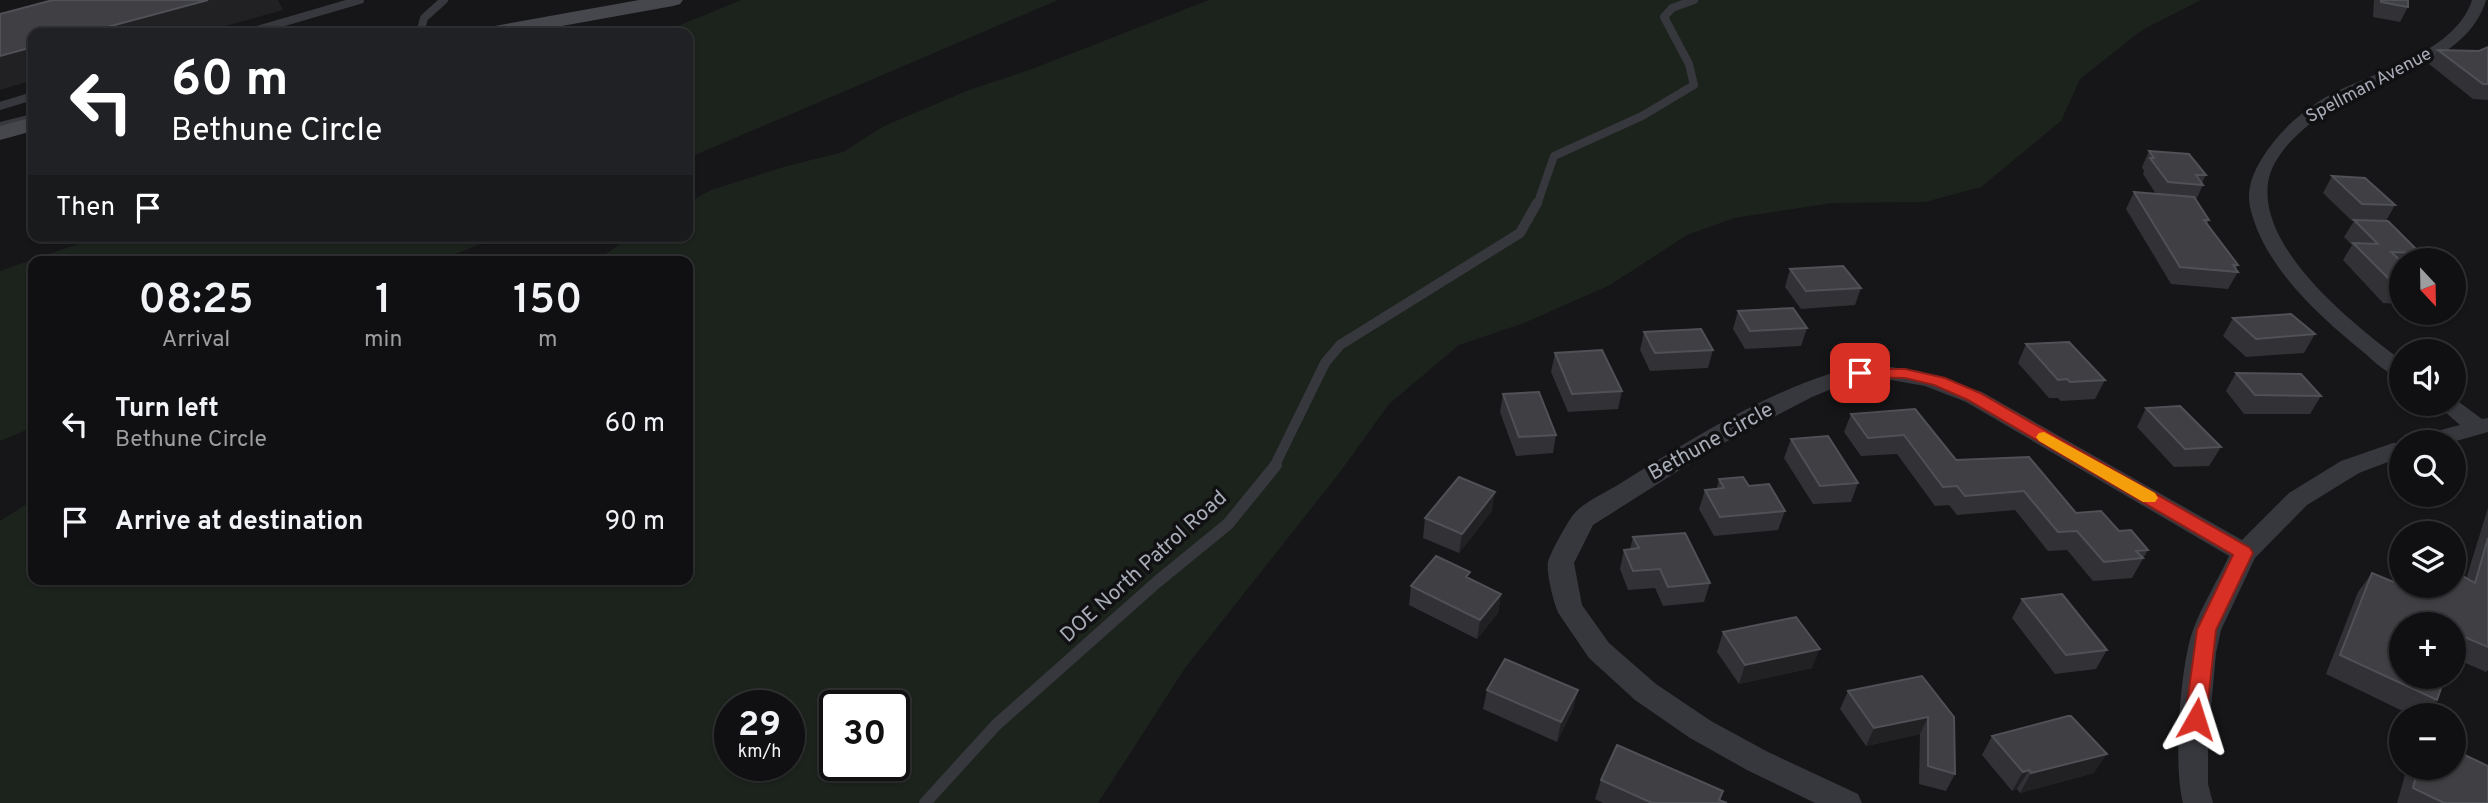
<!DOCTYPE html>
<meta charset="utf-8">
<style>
body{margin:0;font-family:Overpass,sans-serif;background:#1e1e20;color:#f1f3f6;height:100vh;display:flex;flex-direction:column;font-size:26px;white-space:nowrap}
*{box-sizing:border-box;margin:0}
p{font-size:23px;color:#9c9d9f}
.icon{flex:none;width:38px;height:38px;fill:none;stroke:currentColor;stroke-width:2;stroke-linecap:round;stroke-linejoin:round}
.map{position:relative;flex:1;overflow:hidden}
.drawer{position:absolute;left:28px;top:256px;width:665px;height:329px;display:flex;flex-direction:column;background:#101012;border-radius:14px;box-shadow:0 2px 5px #0004,0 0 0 2px #303032}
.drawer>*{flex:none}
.top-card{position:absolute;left:28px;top:28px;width:665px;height:214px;border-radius:14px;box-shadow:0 2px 5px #0004,0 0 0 2px #303032;background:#202124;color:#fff;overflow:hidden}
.needle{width:46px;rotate:158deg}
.controls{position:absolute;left:2389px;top:248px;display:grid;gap:14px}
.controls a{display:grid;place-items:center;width:77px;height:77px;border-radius:50%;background:#101012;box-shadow:0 2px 5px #0004,0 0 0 2px #303032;font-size:35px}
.speed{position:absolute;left:714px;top:690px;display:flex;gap:14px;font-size:35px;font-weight:700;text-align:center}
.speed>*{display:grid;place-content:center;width:91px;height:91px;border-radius:50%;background:#101012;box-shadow:0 2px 5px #0004,0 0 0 2px #303032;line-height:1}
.speed small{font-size:18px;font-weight:400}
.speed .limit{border:4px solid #111;border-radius:10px;background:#fff;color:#111}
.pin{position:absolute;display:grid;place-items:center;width:60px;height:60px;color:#fff;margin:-30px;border-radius:14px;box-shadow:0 4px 10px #0006}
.me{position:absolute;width:77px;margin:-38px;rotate:6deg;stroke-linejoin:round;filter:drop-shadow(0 0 5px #0008)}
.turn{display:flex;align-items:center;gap:24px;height:147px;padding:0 28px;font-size:32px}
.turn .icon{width:91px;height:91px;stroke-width:2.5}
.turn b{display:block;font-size:49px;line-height:60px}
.then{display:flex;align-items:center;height:66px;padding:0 28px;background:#0003;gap:14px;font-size:26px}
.eta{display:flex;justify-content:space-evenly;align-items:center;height:119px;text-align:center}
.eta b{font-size:42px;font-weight:600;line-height:49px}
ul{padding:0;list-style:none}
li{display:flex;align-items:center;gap:21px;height:98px;padding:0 28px}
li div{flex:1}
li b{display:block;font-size:26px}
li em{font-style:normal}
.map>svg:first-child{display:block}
.green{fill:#1c231d;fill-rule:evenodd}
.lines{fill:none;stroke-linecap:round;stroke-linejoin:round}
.lane-far2{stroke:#37383d;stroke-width:8}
.lane-far1{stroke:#37383d;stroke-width:10}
.lane{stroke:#37383d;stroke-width:12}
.street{fill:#37383d;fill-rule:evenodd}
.secondary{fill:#45474d;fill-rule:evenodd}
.wall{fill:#323236}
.shaded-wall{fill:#212124}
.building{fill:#3f3f44;stroke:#4f5156;stroke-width:2}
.route{fill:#d93025;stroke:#8d1f18;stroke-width:2}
.slow{fill:#f59e0b}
.labels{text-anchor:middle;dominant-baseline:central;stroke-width:7;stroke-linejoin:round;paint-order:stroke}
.far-street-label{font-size:18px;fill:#a8adb8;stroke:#111113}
.street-label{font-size:21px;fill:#a8adb8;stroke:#111113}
</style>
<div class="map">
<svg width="2488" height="803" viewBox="0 0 2488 803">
<rect width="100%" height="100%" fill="#161618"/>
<!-- green -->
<path class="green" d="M741 0H1058L688 158V33H661Z
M1209 0H2201L2142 30 2080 79 2061 121 1981 187 1925 202 1832 203 1734 218 1687 235 1610 285 1524 323 1459 345 1389 404 1340 472 1185 668 1098 803H0V521L33 500V579H688V261H596L631 236H688V203L711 190 787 166 843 152 884 126 969 90 1032 69ZM730 705H789V765H730ZM835 705H894V765H835Z
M101 236H500L438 261H33V427L0 441V271Z"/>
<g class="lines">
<!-- lane-far2 -->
<path class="lane-far2" d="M247 33 360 0
M420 33 424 18 444 0
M0 106 33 96
M0 126 33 118
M1537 205 1554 156 1642 116 1694 85 1689 64 1664 17 1672 8 1694 0"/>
<!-- lane-far1 -->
<path class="lane-far1" d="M1274 467 1325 363 1340 345 1520 233 1537 203"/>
<!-- lane -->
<path class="lane" d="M925 803 996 725 1157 582 1228 524 1276 465"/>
<!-- street -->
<path class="street" d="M2472 0H2486C2469 57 2399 72 2352 97 2322 112 2273 146 2268 183 2259 250 2353 324 2401 360V378C2386 374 2374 361 2362 351 2318 315 2266 268 2251 211 2246 193 2251 176 2261 160 2276 135 2296 116 2321 100 2367 72 2454 56 2472 0Z
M1876 365 1919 371 1982 392 2242 540 2289 493 2341 461 2393 443H2406L2410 438 2460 425 2436 404H2454L2455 399 2482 419 2488 418V432L2449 443H2401V457L2359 473 2307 505 2255 558 2221 630 2216 653 2208 741V784L2213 803H2183C2173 766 2180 666 2193 630 2202 605 2218 580 2229 556L1966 402 1925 386 1891 380 1851 381 1812 397 1716 447 1593 525 1574 563 1582 605 1609 643 1656 684 1711 721 1768 752 1858 794 1862 803H1815L1747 770 1690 738 1635 700 1589 658 1559 614C1554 605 1546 572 1548 562 1550 553 1567 523 1573 515 1583 502 1607 492 1621 483 1687 442 1800 369 1876 365Z"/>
<!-- secondary -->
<path class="secondary" d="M639 0H683L680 4 673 6 523 33H478L482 29 489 27Z
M33 117V131L0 140V126Z"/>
</g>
<!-- wall -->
<path class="wall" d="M2374 0H2408V7L2400 22 2373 17Z
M2488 47V100L2473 99 2429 64 2438 50 2479 51Z
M2149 151 2206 175 2202 183 2203 185 2196 200 2209 220 2207 224 2238 265 2236 269 2238 272 2228 289 2171 284 2126 209 2134 192 2156 194 2143 174 2144 171 2142 167Z
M2332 176 2395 205 2386 221 2420 253 2415 261H2401V304L2383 303 2343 260 2352 245 2344 237 2354 221H2352L2323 193Z
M1790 269 1861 288 1855 305 1801 309 1785 287Z
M1738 311 1807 328 1801 346 1745 349 1733 329Z
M2233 318 2315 334 2304 353 2246 357 2223 336Z
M1644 332 1713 350 1708 368 1650 371 1640 350Z
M2026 344 2105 380 2095 399 2061 401 2058 398H2049L2018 363Z
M1555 353 1622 391 1618 409 1568 412 1551 372Z
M2236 373 2321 396 2310 414H2244L2226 391Z
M1503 394 1556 435 1553 453 1516 456 1500 412Z
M2146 408 2221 447 2209 466 2174 467 2137 427Z
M1915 409 1956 460 2119 531 2148 550 2132 578 2093 581 2067 550 2048 551 2015 510 1957 515 1949 505 1935 506 1897 454 1861 456 1844 432 1851 414Z
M1791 439 1858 483 1851 502 1813 504 1784 458Z
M1719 479 1749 486 1785 511 1778 530 1714 536 1699 509 1705 490 1717 488Z
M2488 508V670L2486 672 2454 658V625L2437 700 2424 716H2413L2326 674 2358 592 2372 573 2407 587 2466 579Z
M1492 511 1459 553 1423 538 1425 518Z
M1633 537 1710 583 1704 602 1663 606 1655 588 1628 590 1620 569 1624 550 1630 549Z
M1469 578 1501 594 1498 613 1477 639 1409 605 1411 586Z
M2022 599 2107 650 2096 669 2055 674 2012 618Z
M1723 632 1812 668 1739 684 1717 652Z
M1922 676 1955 774 1946 791 1919 784 1920 734 1866 746 1840 709 1848 691Z
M1487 690H1578L1573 709 1557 742 1483 709Z
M1992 736 2094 773 2020 793 2017 789 2012 791 1982 755Z
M2407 768H2454L2488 803H2397Z
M1601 780 1719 800 1727 803H1603L1595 799Z"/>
<!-- shaded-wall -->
<path class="shaded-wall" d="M208 0H278L283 10 200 33H85Z
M33 47V80L0 90V56Z
M1495 492 1492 511 1459 553 1462 534Z
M1501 594 1498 613 1477 639 1480 620Z
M1820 649 1812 668 1739 684 1745 665Z
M1578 690 1573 709 1557 742 1561 722Z
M1928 717 1920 734 1866 746 1874 728Z
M2107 754 2094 773 2020 793 2031 773Z
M2029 770 2017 789 2012 791 2023 772Z"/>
<!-- building -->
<path class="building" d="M53 0H208L85 33H33V47L0 56V14Z
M2381 0H2408V7L2381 2Z
M2488 47V84H2483L2438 50 2479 51Z
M2149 151 2189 154 2206 175H2196L2203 185 2168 182 2150 158H2154Z
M2332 176 2365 178 2395 205 2362 204Z
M2134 192 2194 197 2209 220H2204L2238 265H2233L2238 272 2180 267Z
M2354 220 2388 221 2420 253 2391 252 2401 261V285H2395L2353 243 2378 244Z
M1843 266 1861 288 1806 291 1790 269Z
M1793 308 1807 328 1750 331 1738 311Z
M2291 314 2315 334 2256 339 2233 318Z
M1701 329 1713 350 1655 353 1644 332Z
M2069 342 2105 380 2070 382 2067 379 2058 380 2026 344Z
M1602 350 1622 391 1572 394 1555 353Z
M2236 373 2301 374 2321 396 2255 395Z
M1539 392 1556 435 1519 437 1503 394Z
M2180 406 2221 447 2185 449 2146 408Z
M1915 409 1956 460 2029 457 2076 513 2101 511 2119 531 2131 530 2148 550 2136 551 2143 558 2104 562 2077 531 2058 532 2024 491 1965 496 1957 486 1943 487 1904 435 1868 438 1851 414Z
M1828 436 1858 483 1820 486 1791 439Z
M1459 477 1495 492 1462 534 1425 518Z
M1743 477 1749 486 1769 484 1785 511 1720 517 1705 490 1724 488 1719 479Z
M1685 533 1710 583 1668 587 1660 569 1633 571 1624 550 1639 548 1633 537Z
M2488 538V647L2460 635 2454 653V625H2401V677H2445L2437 700 2340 655 2372 573 2401 585V586L2407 587 2454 586V571L2475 583Z
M1436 556 1470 572 1466 577 1501 594 1480 620 1411 586Z
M2062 594 2107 650 2066 655 2022 599Z
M1796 617 1820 649 1745 665 1723 632Z
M1505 659 1578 690 1561 722 1487 690Z
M1922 676 1954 717 1955 774 1928 766V717L1874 728 1848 691Z
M2068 716H2071L2107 754 2031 773 2029 770 2023 772 1992 736Z
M1617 745 1723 791 1719 800 1727 803H1652L1601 780Z
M2454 750 2488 766V803H2444L2413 788 2418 768H2454Z"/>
<!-- route -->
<path class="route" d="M1860 369H1905L1945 378 1980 393 2250 548 2253 553 2216 630 2206 719 2203 725 2196 727 2188 725 2185 719 2197 630 2233 555 1968 400 1934 385 1905 378 1854 377 1852 373Z"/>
<!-- slow -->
<path class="slow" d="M2044 432 2155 493 2158 498 2155 502H2143L2039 441 2036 437 2039 433Z"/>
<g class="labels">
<!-- far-street labels -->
<g class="far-street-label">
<text transform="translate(2369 86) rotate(-28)">Spellman Avenue</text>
</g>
<!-- street labels -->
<g class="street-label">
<text transform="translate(1711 442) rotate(-29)">Bethune Circle</text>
<text transform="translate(1144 567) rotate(-42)">DOE North Patrol Road</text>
</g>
</g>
</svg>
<div class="controls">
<a><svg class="needle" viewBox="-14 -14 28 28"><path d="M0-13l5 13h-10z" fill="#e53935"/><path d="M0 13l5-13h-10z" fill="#9c9d9f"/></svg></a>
<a><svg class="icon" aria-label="sound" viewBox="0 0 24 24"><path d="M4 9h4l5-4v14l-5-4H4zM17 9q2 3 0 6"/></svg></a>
<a><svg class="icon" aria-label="search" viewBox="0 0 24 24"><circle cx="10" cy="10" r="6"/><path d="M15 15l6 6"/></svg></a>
<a><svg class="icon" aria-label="layers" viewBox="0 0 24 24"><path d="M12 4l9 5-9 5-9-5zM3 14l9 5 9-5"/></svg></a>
<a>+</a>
<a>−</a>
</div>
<div class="speed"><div>29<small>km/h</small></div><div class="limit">30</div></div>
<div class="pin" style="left:1860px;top:373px;background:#d93025"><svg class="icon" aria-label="arrive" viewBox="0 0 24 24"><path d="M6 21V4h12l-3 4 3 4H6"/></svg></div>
<svg class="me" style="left:2196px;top:719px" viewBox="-20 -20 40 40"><path d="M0-17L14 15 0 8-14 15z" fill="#d93025" stroke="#fff" stroke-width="4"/></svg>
<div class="top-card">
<div class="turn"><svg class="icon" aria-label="left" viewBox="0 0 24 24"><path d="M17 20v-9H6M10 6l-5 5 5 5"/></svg><div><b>60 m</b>Bethune Circle</div></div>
<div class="then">Then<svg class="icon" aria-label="arrive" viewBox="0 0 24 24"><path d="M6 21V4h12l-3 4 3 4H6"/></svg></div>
</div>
<section class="drawer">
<div class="eta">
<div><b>08:25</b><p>Arrival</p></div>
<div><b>1</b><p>min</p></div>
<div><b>150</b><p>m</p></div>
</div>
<ul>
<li><svg class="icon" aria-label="left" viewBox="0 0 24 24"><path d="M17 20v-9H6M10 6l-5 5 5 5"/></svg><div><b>Turn left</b><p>Bethune Circle</p></div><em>60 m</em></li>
<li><svg class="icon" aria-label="arrive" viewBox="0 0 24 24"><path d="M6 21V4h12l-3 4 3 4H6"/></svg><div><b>Arrive at destination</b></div><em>90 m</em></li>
</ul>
</section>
</div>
